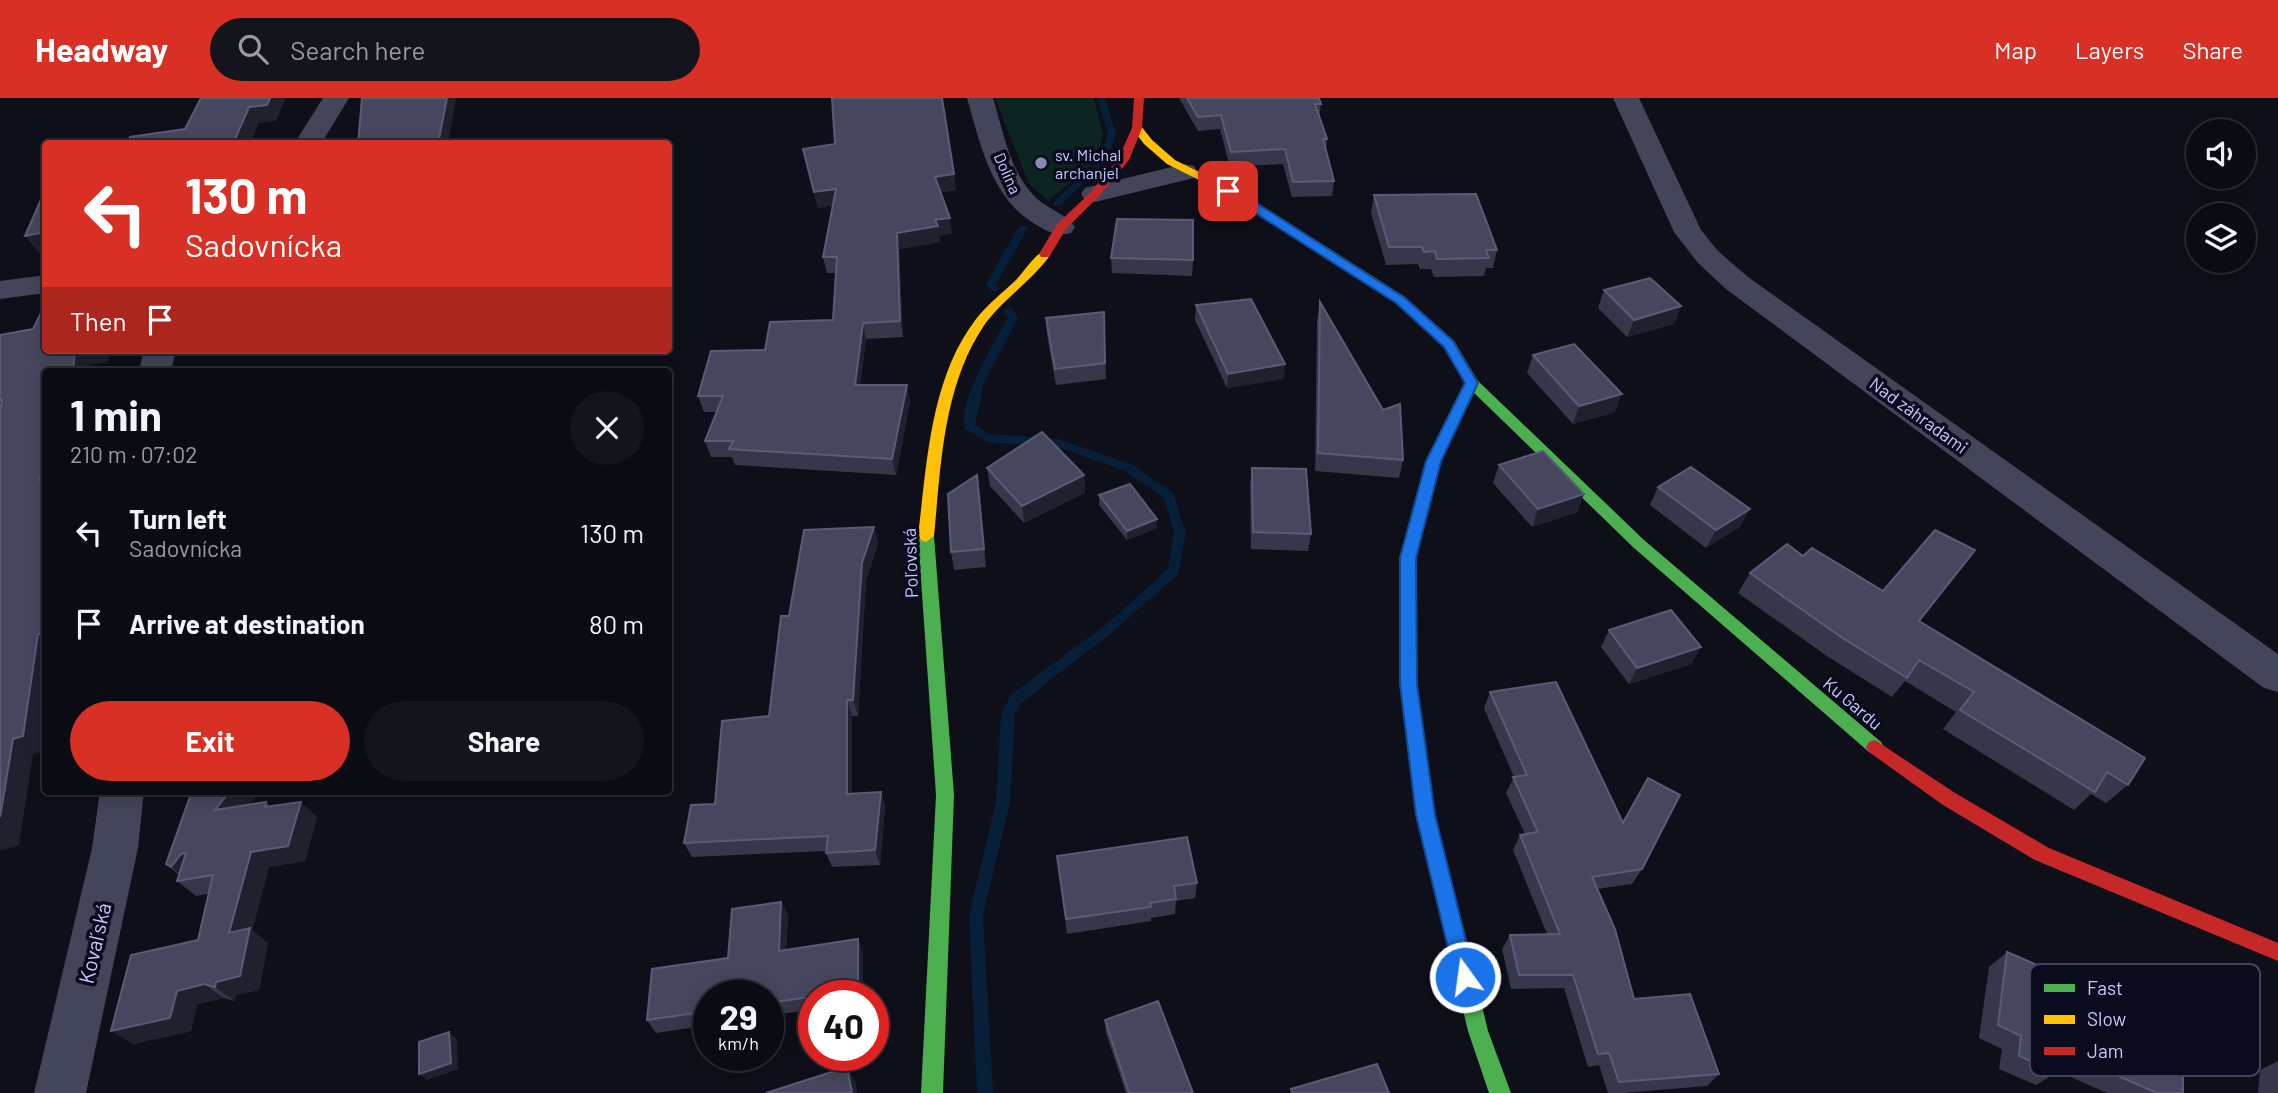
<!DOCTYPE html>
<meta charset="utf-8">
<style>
body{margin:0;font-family:Barlow,sans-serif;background:#14141d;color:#f1f3f6;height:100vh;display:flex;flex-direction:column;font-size:26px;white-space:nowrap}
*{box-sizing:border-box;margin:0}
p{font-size:23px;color:#9a9ba0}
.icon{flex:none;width:38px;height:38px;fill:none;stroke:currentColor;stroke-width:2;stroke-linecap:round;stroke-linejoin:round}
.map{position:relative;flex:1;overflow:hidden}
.side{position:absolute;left:42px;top:270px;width:630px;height:427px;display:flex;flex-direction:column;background:#0b0b14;border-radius:7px;box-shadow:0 4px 18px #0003,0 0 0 2px #2b2b34}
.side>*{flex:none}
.banner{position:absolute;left:42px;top:42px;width:630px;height:214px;border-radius:7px;box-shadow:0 4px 18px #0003,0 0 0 2px #2b2b34;background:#d93025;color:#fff;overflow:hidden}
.controls{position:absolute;left:2186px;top:21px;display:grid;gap:14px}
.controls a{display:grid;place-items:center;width:70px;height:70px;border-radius:50%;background:#0b0b14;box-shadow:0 4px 18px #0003,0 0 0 2px #2b2b34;font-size:35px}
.speed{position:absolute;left:693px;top:882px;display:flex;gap:14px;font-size:35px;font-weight:700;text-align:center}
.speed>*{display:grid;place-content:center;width:91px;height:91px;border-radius:50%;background:#0b0b14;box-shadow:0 4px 18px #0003,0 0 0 2px #2b2b34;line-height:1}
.speed small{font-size:18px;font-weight:400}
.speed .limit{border:10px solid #d22;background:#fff;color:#111}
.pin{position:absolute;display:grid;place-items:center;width:60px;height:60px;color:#fff;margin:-30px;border-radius:14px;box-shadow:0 4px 10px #0006}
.me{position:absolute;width:77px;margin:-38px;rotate:346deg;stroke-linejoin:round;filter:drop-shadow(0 0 5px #0008)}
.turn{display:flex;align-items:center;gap:24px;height:147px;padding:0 28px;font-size:32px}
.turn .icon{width:91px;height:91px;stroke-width:2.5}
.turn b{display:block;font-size:49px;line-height:60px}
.then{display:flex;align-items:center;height:66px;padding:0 28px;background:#0003;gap:14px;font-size:26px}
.round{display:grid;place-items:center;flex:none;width:74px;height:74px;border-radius:37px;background:#14141d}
.head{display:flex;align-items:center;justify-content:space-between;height:119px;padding:0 28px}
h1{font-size:42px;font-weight:700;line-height:52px}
.primary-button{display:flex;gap:14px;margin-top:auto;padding:14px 28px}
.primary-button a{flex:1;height:80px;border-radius:42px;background:#d93025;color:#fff;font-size:28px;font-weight:700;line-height:80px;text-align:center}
.primary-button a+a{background:#14141d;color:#f1f3f6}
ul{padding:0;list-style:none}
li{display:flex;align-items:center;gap:21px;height:91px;padding:0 28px}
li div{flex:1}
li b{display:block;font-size:26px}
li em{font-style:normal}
header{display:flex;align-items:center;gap:42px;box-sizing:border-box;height:98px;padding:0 35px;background:#d93025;color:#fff}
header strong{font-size:33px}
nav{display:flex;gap:38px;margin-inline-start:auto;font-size:24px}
.search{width:490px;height:63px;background:#14141d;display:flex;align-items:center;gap:18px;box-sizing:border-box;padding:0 24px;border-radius:38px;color:#9a9ba0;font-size:26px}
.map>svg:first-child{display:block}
.green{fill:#0d2522}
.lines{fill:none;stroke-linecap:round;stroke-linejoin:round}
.stream{fill:#071f38;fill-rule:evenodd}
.street{fill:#43455b;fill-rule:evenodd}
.fast{fill:#4caf50;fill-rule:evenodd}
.slow{fill:#ffc107;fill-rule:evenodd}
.jam{fill:#c62828;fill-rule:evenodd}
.wall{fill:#37374b}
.shaded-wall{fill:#20202f}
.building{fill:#46475e;stroke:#5a5b77;stroke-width:2}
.route{fill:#1a73e8;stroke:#114b97;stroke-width:2}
.poi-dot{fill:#8788af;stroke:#0b0b1e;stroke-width:2.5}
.labels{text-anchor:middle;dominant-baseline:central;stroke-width:7;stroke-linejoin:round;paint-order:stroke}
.far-poi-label{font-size:16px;fill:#c7c9ff;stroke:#0b0b1e;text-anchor:start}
.far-street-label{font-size:16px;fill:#c7c9ff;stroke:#0b0b1e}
.street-label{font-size:18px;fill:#c7c9ff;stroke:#0b0b1e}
.near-street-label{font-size:21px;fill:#c7c9ff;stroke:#0b0b1e}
.key{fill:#0b0b1e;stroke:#434462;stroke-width:2}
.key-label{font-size:19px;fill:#c7c9ff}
</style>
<header>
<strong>Headway</strong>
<div class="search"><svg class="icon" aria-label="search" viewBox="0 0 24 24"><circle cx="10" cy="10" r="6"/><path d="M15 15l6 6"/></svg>Search here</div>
<nav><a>Map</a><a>Layers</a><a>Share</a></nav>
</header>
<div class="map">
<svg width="2278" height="995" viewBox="0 0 2278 995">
<rect width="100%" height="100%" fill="#0f0f1a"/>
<!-- green -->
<path class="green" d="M995 0H1094L1103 37 1097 62 1048 103 1029 86Z"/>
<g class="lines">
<!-- stream -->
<path class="stream" d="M1097 0H1105L1116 36 1107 62 1060 108H1054V104L1099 61 1108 36Z
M1023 127 1028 130 996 186 1000 191 995 194 992 193 986 186 1018 130Z
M1009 209 1012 210 1018 220 984 285 975 327 989 336 1058 341 1131 366 1173 395 1186 435 1178 476 1116 531 1021 605 1015 616 1010 704 983 818 993 995H977L969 818 996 704 1001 616 1011 597 1108 525 1168 471 1174 435 1164 400 1123 372 1057 349 987 344 965 331C958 302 994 245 1008 220L1004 212Z"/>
<!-- street -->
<path class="street" d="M323 0H349L321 46H294Z
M967 0H993C1003 33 1010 75 1036 100 1048 111 1066 116 1075 129L1071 135C1059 138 1052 136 1040 129 992 104 981 48 967 0Z
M1613 0H1639L1701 132 1718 153 1748 179 2278 556V594L2264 590 1726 191 1698 165 1674 134Z
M1184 66 1194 68 1198 74 1194 80 1095 104 1085 102 1081 96 1085 90Z
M46 177V195L0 201V183Z
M144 252H176L171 273H139Z
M100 693H144L138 750 86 995H34L92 750Z"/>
<!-- fast -->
<path class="fast" d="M1472 281 1477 282 1644 442 1881 644 1884 649 1881 654 1875 656 1869 654 1634 450 1467 288 1465 285 1467 282Z
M926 432 934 438 954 697 943 995H921L936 697 918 438Z
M1467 877 1474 880 1477 887 1488 933 1511 995H1489L1468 933 1457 887 1460 880Z"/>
<!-- slow -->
<path class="slow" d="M1133 28H1141L1152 42 1175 62 1245 97 1405 199 1454 243 1479 285 1452 340H1442L1440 337 1465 285 1444 249 1397 205 1237 101 1167 66 1144 46 1132 30Z
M1045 152 1051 156C1032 183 1004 200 985 226 943 287 941 367 934 438L926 444 921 442 918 438C927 365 930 281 976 221 988 206 1002 195 1015 183 1024 174 1034 157 1045 152Z"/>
<!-- jam -->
<path class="jam" d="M1134 0H1144L1142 30 1129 62 1099 98 1066 131 1049 159H1041L1039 156 1057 126 1091 94 1118 61 1132 30Z
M1447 332 1454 337 1441 363 1416 460 1417 586 1434 717 1477 887 1474 894 1467 897 1460 894 1457 887 1416 717 1401 586 1400 460 1427 363 1442 334Z
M1875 642 1955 695 2049 750 2278 845V863L2035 762 1943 707 1869 654 1866 649 1869 644Z"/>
</g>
<!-- wall -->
<path class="wall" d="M1179 0H1319L1321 6 1319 20 1327 41 1326 53 1334 83 1332 98 1292 99 1283 66 1230 69 1220 31 1198 33Z
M803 51 956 92 941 94 952 135 939 138 940 144 899 151 903 239 866 241 860 287 910 303 896 377 735 367 732 359H711L705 343 716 314H704L698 298 765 252 833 222 836 175H827L823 159 833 107 818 110Z
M1374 97 1497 152 1493 170H1486L1484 178 1434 179 1431 171H1420L1418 166 1386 167 1371 115Z
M1111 160 1193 162 1192 178 1112 175Z
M1604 192 1681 208 1674 226 1627 239 1598 210Z
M1320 204 1403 362 1399 380 1315 373 1317 222Z
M1196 207 1285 266 1283 281 1227 290 1195 222Z
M1104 214 1106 281 1056 287 1047 237 1046 220Z
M1533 257 1615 314 1573 326 1527 275Z
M1499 367 1584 396 1577 414 1532 429 1493 385Z
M987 370 1084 377 1085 395 1024 425 990 388Z
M1252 370 1311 436 1308 453 1251 451 1250 387Z
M977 377 986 469 954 472 951 454Z
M1658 389 1740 429 1706 450 1650 407Z
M1099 397 1157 421V430L1127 442 1099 407Z
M874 429 878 445 866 482 858 618H852V695L881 694 885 709 880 767 832 769 826 755V753L692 759 684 745 715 706 769 618 789 518Z
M1750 475 1919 523 2128 687 2106 705 2091 696 2074 712 1943 631 1956 614 1905 583 1892 599 1827 558 1738 495Z
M1609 532 1701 549 1691 566 1629 586 1601 549Z
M1490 594 1622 724 1648 680 1642 771 1632 786 1597 791 1634 901 1719 976 1707 988 1623 995H1608L1599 967 1588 969 1564 890 1511 891 1502 851 1510 837 1547 836 1513 752 1520 737 1525 736 1506 695 1514 679 1484 610Z
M266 704 270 708 317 719 305 763 269 769 252 832 268 845 259 892 236 897 234 903 224 900 197 906 191 933 133 946 198 842 208 796 196 798 177 783 179 777 166 766 249 707Z
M1057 758 1197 785 1195 800 1176 803 1175 816 1151 820V823L1067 836Z
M781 804 788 817 786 852 863 854V898H814V911L768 918V898H709V927L656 935 647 922 728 860Z
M2007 854 2183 995H2107L2057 973 2056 975 2036 987 1999 971 2002 951 1979 940 1989 869Z
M1105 922 1193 995H1126L1106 935Z
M2278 963V995H2258L2260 972Z"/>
<!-- shaded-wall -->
<path class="shaded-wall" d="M270 0H286L276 23 259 25 250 46H233L249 9Z
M447 0H456L448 46H438Z
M954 76 956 92 937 95 935 79Z
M836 91 839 106 818 110 814 94Z
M950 120 952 135 939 138 940 144 899 151 903 239 900 223 897 135 935 122Z
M46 134V153L39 155 25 138Z
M1681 208 1674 226 1627 239 1634 222Z
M863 225 866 241 858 302 855 287Z
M75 252H111L108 264 90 267 89 273H73Z
M1285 266 1283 281 1227 290 1228 276Z
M907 287 910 303 896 377 892 361Z
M1622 296 1615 314 1573 326 1579 308Z
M46 354V388L40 382Z
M1084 377 1085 395 1024 425 1022 408Z
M1584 396 1577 414 1532 429 1538 411Z
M1750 411 1740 429 1706 450 1716 432Z
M1157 421V430L1127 442V433Z
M874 429 878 445 866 482 858 618 853 602 862 465Z
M46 523V629L42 654 33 656 19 747 0 753V719L13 641 38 536Z
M1701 549 1691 566 1629 586 1637 570Z
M847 602 852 618V710L847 696Z
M230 693H260L233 728 215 712Z
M881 694 885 709 880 767 875 752Z
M301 704 317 719 305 763 269 769 252 832 268 845 259 892 236 897 234 903 215 889 251 754Z
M186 755V781L171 769 181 756Z
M781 804 788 817 785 866 779 853Z
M858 841 863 854V898H861L858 892Z
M204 886 224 900 197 906 191 933 133 946 111 933 177 893Z
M449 934 457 941 458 971 427 982 419 976Z
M847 969 856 985 857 995H852Z"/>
<!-- building -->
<path class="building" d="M201 0H270L267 7 249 9 233 46H126L130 39 185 31Z
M362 0H447L438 46H358Z
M832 0H942L954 76 935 79 950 120 935 122 938 128 897 135 900 223 863 225 855 287H907L892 361 729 351 733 343H705L723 298H698L711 253 765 252 770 224 833 222 837 159H823L836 91 814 94 803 51 835 46Z
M1187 0H1319L1321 6H1315L1327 41H1323L1334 83 1293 84 1285 51 1231 54 1221 17 1198 19Z
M46 90V134L25 138Z
M1476 96 1497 152H1486L1489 160 1437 161 1435 153 1424 154 1422 149H1389L1374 97Z
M1117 121 1193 122V162L1111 160Z
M1650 180 1681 208 1634 222 1604 192Z
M1251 201 1285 266 1228 276 1196 207Z
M1320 204 1383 312 1400 306 1403 362 1318 355Z
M46 205V252H75L73 273H46V354L40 382 46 381V523L44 535 38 536 23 638 13 641 0 719V312L2 302 0 303V237L33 231Z
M1104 214 1105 265 1055 271 1046 220Z
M1574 246 1622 296 1579 308 1533 257Z
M1042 334 1084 377 1022 408 987 370Z
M1543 353 1584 396 1538 411 1499 367Z
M1691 369 1750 411 1716 432 1658 389Z
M1252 370 1306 371 1311 436 1253 434Z
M977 377 984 451 951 454 948 396Z
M1130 386 1157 421 1127 433 1099 397Z
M874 429 862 465 853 602H847V696L881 694 875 752 826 755 828 738 684 745 691 707 715 706 722 623 769 618 781 518H789L804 432Z
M1935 432 1975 452 1919 523 2145 660 2128 687 2107 674 2095 694 1960 612 1974 594 1919 562 1907 580 1841 539 1750 475 1787 446 1803 458 1812 450 1883 493Z
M1671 512 1701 549 1637 570 1609 532Z
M1556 584 1623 725 1648 680 1680 697 1642 771 1592 779 1615 831 1634 901 1690 896 1719 976 1619 984 1609 955 1598 956 1573 877H1519L1510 837 1560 836 1520 737 1538 734 1513 679 1527 677 1490 594Z
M192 693H230L215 712 266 704 265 709 301 704 288 748 251 754 229 835 250 830 240 878 216 884 215 889 204 886 177 893 170 920 111 933 131 857 198 842 213 777 177 783 186 755 181 756 171 769 166 766Z
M1187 739 1197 785 1174 788 1176 801 1150 805 1151 809 1066 821 1057 758Z
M781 804 779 853 858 841V892L768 905V898H709V913L647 922 652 871 728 860 732 811Z
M2007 854 2183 930V995H2157L2059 952 2056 975 2019 958 2021 938 1998 927Z
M1158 903 1193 995H1129L1105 922Z
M449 934 451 965 419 976V944Z
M1377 966 1389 995H1292L1291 991Z
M847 969 852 995H766Z"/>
<!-- route -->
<path class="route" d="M1224 90H1233L1405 200 1453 243 1478 285 1441 363 1416 460 1417 586 1435 717 1475 879 1472 886 1465 889 1458 886 1455 879 1416 717 1400 586V460L1426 363 1465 285 1444 249 1396 205 1224 95Z"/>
<!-- markers -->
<circle class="poi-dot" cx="1041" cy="65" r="7"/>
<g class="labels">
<!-- far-poi labels -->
<g class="far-poi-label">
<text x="1055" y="56">sv. Michal<tspan x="1055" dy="18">archanjel</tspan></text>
</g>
<!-- far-street labels -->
<g class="far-street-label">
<text transform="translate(1008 75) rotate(66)">Dolina</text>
</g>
<!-- street labels -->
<g class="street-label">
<text transform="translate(1919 317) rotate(36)">Nad záhradami</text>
<text transform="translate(910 465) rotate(-92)">Poľovská</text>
<text transform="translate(1853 605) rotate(40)">Ku Gardu</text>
</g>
<!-- near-street labels -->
<g class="near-street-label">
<text transform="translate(94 845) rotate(-77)">Kovaľská</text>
</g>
</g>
<!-- legend -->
<rect x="2030" y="866" width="230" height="112" rx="10" class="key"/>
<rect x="2044" y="886" width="31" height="8" fill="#4caf50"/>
<rect x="2044" y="917" width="31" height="9" fill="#ffc107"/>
<rect x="2044" y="949" width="31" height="8" fill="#c62828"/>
<g class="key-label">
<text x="2087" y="897">Fast</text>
<text x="2087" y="928">Slow</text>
<text x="2087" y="960">Jam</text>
</g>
</svg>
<div class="controls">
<a><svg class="icon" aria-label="sound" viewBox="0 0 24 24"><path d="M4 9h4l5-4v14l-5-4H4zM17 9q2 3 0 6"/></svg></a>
<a><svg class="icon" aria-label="layers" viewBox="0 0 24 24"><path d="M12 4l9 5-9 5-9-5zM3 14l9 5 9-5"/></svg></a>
</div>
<div class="speed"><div>29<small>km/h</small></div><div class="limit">40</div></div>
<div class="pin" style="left:1228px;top:93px;background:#d93025"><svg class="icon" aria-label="arrive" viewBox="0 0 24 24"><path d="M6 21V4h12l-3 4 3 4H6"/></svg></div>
<svg class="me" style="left:1465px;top:879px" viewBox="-20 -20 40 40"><circle r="17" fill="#1a73e8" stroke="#fff" stroke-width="3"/><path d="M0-11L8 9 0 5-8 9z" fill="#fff"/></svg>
<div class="banner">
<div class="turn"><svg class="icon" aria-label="left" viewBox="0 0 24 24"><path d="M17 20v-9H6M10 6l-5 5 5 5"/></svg><div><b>130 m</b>Sadovnícka</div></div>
<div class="then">Then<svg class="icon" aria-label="arrive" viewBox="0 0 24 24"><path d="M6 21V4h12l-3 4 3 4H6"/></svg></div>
</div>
<section class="side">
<div class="head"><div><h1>1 min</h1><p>210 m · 07:02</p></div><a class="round"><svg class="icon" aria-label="close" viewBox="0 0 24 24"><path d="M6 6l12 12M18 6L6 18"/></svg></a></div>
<ul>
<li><svg class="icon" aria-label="left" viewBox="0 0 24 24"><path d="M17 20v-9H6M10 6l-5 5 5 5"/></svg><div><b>Turn left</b><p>Sadovnícka</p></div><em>130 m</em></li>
<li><svg class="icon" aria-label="arrive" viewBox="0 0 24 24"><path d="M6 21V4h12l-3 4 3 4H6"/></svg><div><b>Arrive at destination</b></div><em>80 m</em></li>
</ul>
<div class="primary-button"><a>Exit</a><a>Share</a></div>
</section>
</div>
